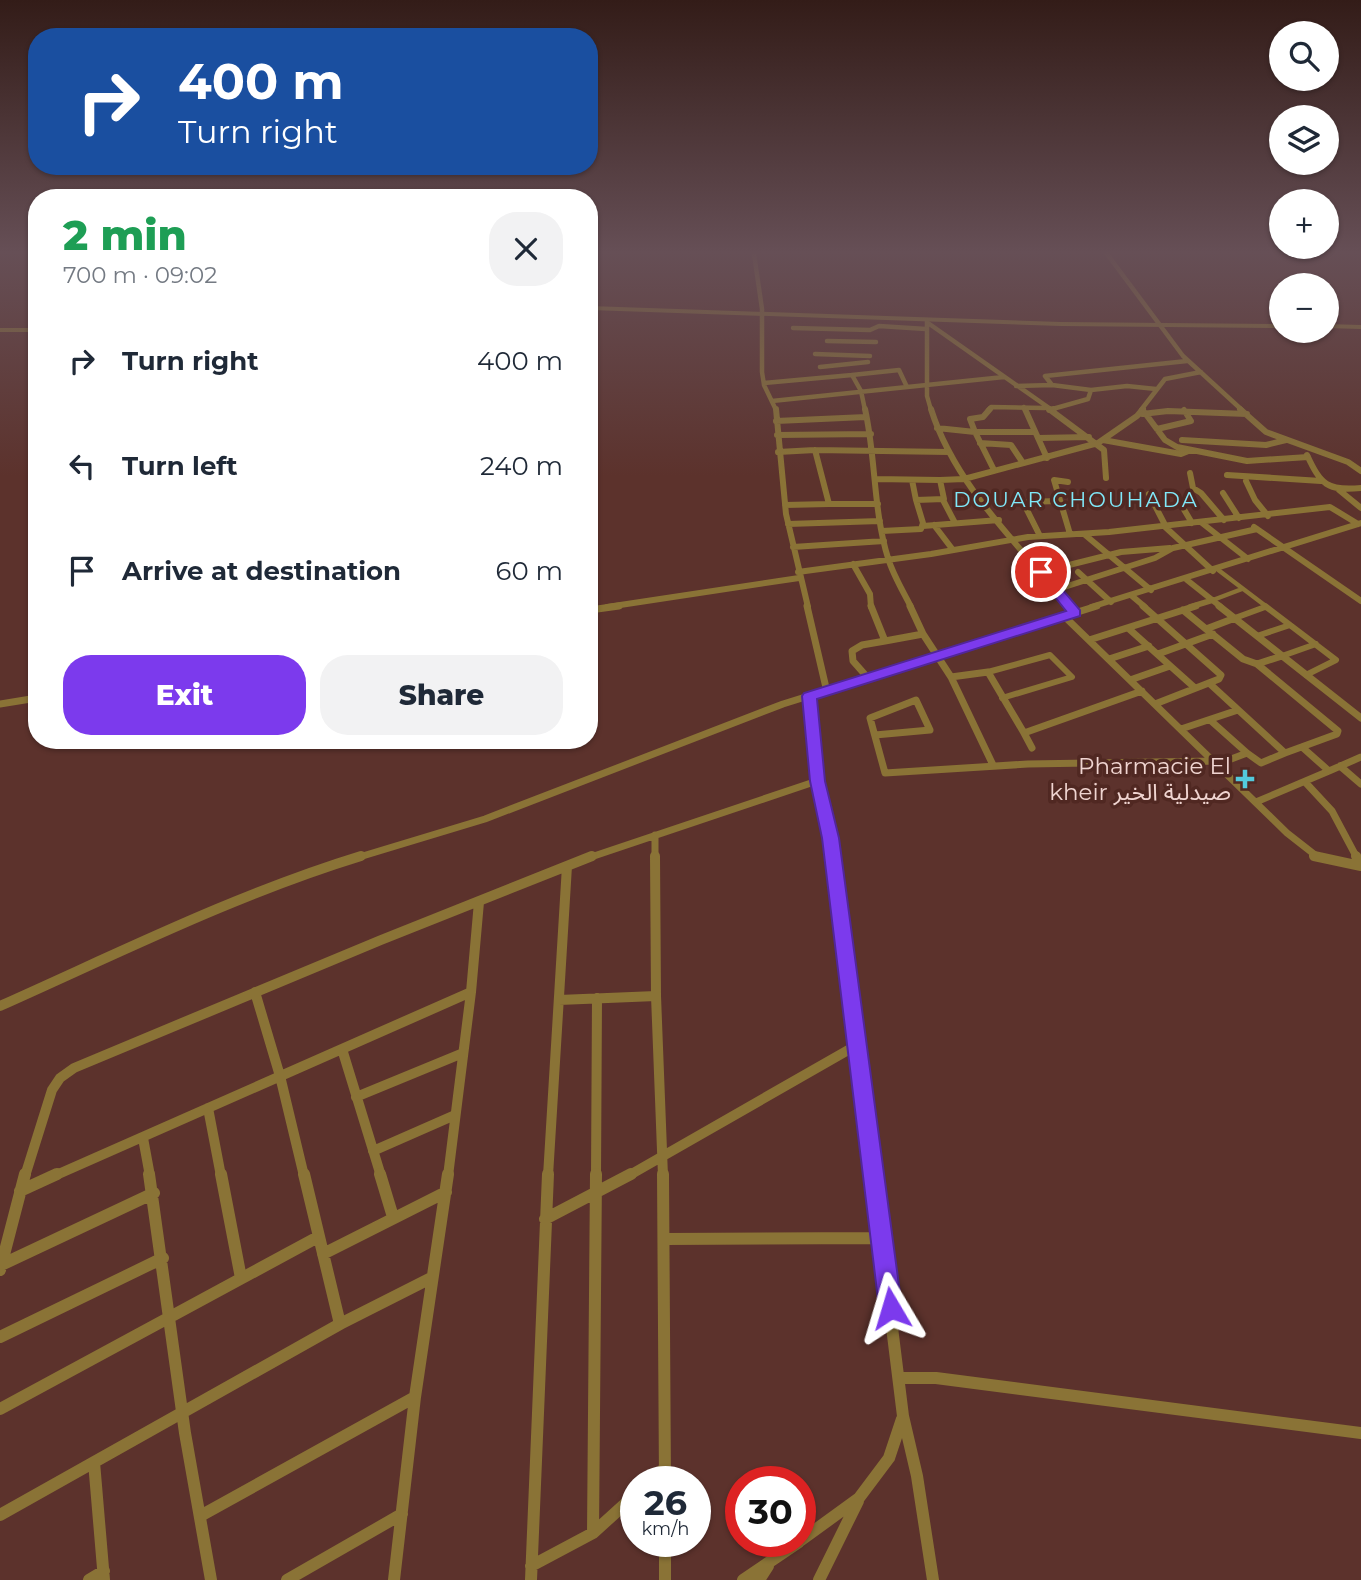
<!DOCTYPE html>
<meta charset="utf-8">
<style>
body{margin:0;font-family:Montserrat,"Noto Sans Arabic",sans-serif;background:#f2f2f3;color:#1f2937;height:100vh;display:flex;flex-direction:column;font-size:26px;white-space:nowrap}
*{box-sizing:border-box;margin:0}
p{font-size:23px;color:#747a83}
.icon{flex:none;width:38px;height:38px;fill:none;stroke:currentColor;stroke-width:2;stroke-linecap:round;stroke-linejoin:round}
.map{position:relative;flex:1;overflow:hidden}
.panel{position:absolute;left:28px;top:189px;width:570px;height:560px;display:flex;flex-direction:column;background:#fff;border-radius:28px;box-shadow:0 2px 5px #0004}
.panel>*{flex:none}
.hud{position:absolute;left:28px;top:28px;width:570px;height:147px;border-radius:28px;box-shadow:0 2px 5px #0004;background:#1a4fa0;color:#fff;overflow:hidden}
.controls{position:absolute;left:1269px;top:21px;display:grid;gap:14px}
.controls a{display:grid;place-items:center;width:70px;height:70px;border-radius:50%;background:#fff;box-shadow:0 2px 5px #0004;font-size:35px}
.speed{position:absolute;left:620px;top:1466px;display:flex;gap:14px;font-size:35px;font-weight:700;text-align:center}
.speed>*{display:grid;place-content:center;width:91px;height:91px;border-radius:50%;background:#fff;box-shadow:0 2px 5px #0004;line-height:1}
.speed small{font-size:18px;font-weight:400}
.speed .limit{border:10px solid #d22;background:#fff;color:#111}
.pin{position:absolute;display:grid;place-items:center;width:60px;height:60px;color:#fff;margin:-30px;border:4px solid #fff;border-radius:50%;box-shadow:0 2px 7px #0007}
.me{position:absolute;width:77px;margin:-38px;rotate:353deg;stroke-linejoin:round;filter:drop-shadow(0 0 5px #0008)}
.turn{display:flex;align-items:center;gap:24px;height:147px;padding:0 35px;font-size:32px}
.turn .icon{width:91px;height:91px;stroke-width:2.5}
.turn b{display:block;font-size:49px;line-height:60px}
.round{display:grid;place-items:center;flex:none;width:74px;height:74px;border-radius:28px;background:#f2f2f3}
.headline{display:flex;align-items:center;justify-content:space-between;height:119px;padding:0 35px}
h1{font-size:42px;font-weight:800;line-height:52px;color:#1e9e55}
.cta{display:flex;gap:14px;margin-top:auto;padding:14px 35px}
.cta a{flex:1;height:80px;border-radius:28px;background:#7c3aed;color:#fff;font-size:28px;font-weight:800;line-height:80px;text-align:center}
.cta a+a{background:#f2f2f3;color:#1f2937}
ul{padding:0;list-style:none}
li{display:flex;align-items:center;gap:21px;height:105px;padding:0 35px}
li div{flex:1}
li b{display:block;font-size:26px}
li em{font-style:normal}
.map>svg:first-child{display:block}
.lines{fill:none;stroke-linecap:round;stroke-linejoin:round}
.pedestrian-far1{stroke:#8a7336;stroke-width:4.5}
.pedestrian{stroke:#8a7336;stroke-width:6}
.minor-far4{stroke:#8a7336;stroke-width:4.5}
.minor-far3{stroke:#8a7336;stroke-width:6}
.minor-far2{stroke:#8a7336;stroke-width:7}
.minor-far1{stroke:#8a7336;stroke-width:10}
.minor{stroke:#8a7336;stroke-width:12}
.tertiary{fill:#8a7336;fill-rule:evenodd}
.route{fill:#7c3aed;stroke:#51269a;stroke-width:2}
.poi-dot{fill:#53cadc;stroke:#502822;stroke-width:2.5}
.labels{text-anchor:middle;dominant-baseline:central;stroke-width:7;stroke-linejoin:round;paint-order:stroke}
.far-neighbourhood-label{font-size:21px;letter-spacing:2px;fill:#80e9f9;stroke:#502822}
.poi-label{font-size:23px;fill:#f0d5d1;stroke:#502822;text-anchor:end}
</style>
<div class="map">
<svg width="1361" height="1580" viewBox="0 0 1361 1580">
<rect width="100%" height="100%" fill="#5c322c"/>
<g class="lines">
<!-- pedestrian-far1 -->
<path class="pedestrian-far1" d="M1217 569 1267 607
M1213 600 1242 589"/>
<!-- pedestrian -->
<path class="pedestrian" d="M1265 606 1336 660 1306 675
M1235 618 1265 607
M1257 636 1290 625
M1282 656 1316 644
M988 672 1050 655 1072 677 1002 698"/>
<!-- minor-far4 -->
<path class="minor-far4" d="M754 254 762 309V372L764 385 776 410
M1107 254 1183 356 1242 410
M927 320V396L931 410
M928 323 1052 410
M793 328 870 330 879 326 926 329
M827 341 876 342
M815 354 870 356
M820 367 868 362
M764 383 852 375
M1052 385 1045 376 1187 361
M1016 386 1052 385 1091 390 1127 386 1156 389
M772 401 1004 377
M1024 407 1025 410
M865 410 861 391 852 375 899 370 907 387
M988 410 991 407 1045 408
M1049 410 1088 399 1091 390
M1141 410 1165 379 1201 372"/>
<!-- minor-far3 -->
<path class="minor-far3" d="M776 409 786 514 808 607
M865 409C876 458 873 510 888 558 893 575 903 591 911 607
M931 409C955 486 1020 546 1070 607
M990 409 983 417 970 419 975 432H1035
M1025 409 1047 458
M1049 409 1104 450 1106 478
M1240 409 1266 432 1348 462 1361 471
M1049 410 1054 409
M1145 413 1165 440 1177 447 1247 461 1308 457
M1142 414 1168 411 1247 414
M776 421 866 417
M937 428 975 432 994 470
M1157 429 1191 421 1184 410
M777 435 871 434
M1038 438 1089 437
M1103 440 1181 454 1191 450
M1182 440 1266 445 1286 440
M980 443 1011 445 1023 463
M778 452 815 450
M1307 455C1321 485 1327 491 1361 488
M1190 473 1193 488 1201 493 1224 520
M1227 475 1321 481
M875 479 940 480
M912 480 916 500
M1246 481 1255 500 1268 516
M1068 482 1054 480 1070 534
M1339 490 1361 508
M1223 493 1239 518
M1149 494 1165 525
M1176 496 1192 523
M943 500 955 523
M878 504H829L815 450 949 452
M785 505 829 504
M1202 523 1248 559
M788 524 880 521
M934 525 953 550
M1163 525 1213 571
M923 526 999 520
M1254 527 1361 601
M882 531 921 529 923 523 916 500 944 499 940 480 964 479 1098 443 1137 416 1143 409
M1084 534 1151 590
M1040 536 1023 502 1059 501
M793 547 884 541
M853 564 870 594 871 607
M798 572 931 554 1028 537 1109 532 1330 507 1358 524
M1041 572 1121 552 1170 548
M1078 572 1111 602
M1187 580 1221 607
M1055 590 1155 558 1173 548 1257 529
M1132 596 1145 607
M607 607 799 578
M1091 607 1361 523
M1190 607 1213 600"/>
<!-- minor-far2 -->
<path class="minor-far2" d="M807 606 827 692
M871 606 885 641 923 634
M910 606 923 634 951 677 993 765
M1069 606 1075 613
M1143 606 1221 675 1219 679 1155 704
M1219 606 1361 718
M590 610 619 606
M1183 610 1206 629 1235 618
M1064 616 1287 833 1319 858
M1128 628 1195 688
M1206 629 1243 659 1257 664
M1089 640 1196 606
M1158 654 1213 634
M1282 656 1257 664 1338 731 1337 734 1285 753
M1109 659 1149 646
M951 677 988 672 1024 733
M868 678 853 661 852 651 862 645 885 641
M1130 680 1170 666
M1209 683 1285 753 1261 763 1247 753 1218 764
M809 696 817 781
M0 704 37 698
M1210 720 1247 753
M1181 729 1238 710
M875 735 930 730 916 700 870 718 885 773 1028 764 1214 761
M1032 748 1024 733 1142 691
M1340 766 1361 784
M1329 771 1361 757
M1306 783 1332 811 1357 858
M1256 802 1329 771 1302 747
M655 835V858
M356 858 485 819 783 704 1097 606
M588 858 817 781 833 858"/>
<!-- minor-far1 -->
<path class="minor-far1" d="M655 856 656 996 663 1176
M832 856 873 1176
M1314 856 1361 866
M1356 856 1361 865
M255 992 280 1076 304 1176
M559 1000 656 996
M0 1006C119 953 237 894 361 856
M342 1049 381 1176
M356 1097 463 1053
M208 1108 221 1176
M143 1138 150 1176
M373 1151 455 1115
M25 1176 52 1090 60 1078 74 1068 381 940 592 856
M54 1176 471 992
M448 1176 471 992 479 902
M548 1176 567 866
M596 1176 597 998
M628 1176 857 1045"/>
<!-- minor -->
<path class="minor" d="M149 1174 185 1433 211 1580
M221 1174 241 1278
M304 1174 340 1324
M380 1174 393 1217
M663 1174 665 1482
M873 1174 903 1416 917 1476 933 1580
M20 1191 57 1174
M545 1219 631 1174
M665 1239 882 1238
M323 1254 446 1192
M1 1265 154 1193
M0 1270 25 1174
M0 1337 163 1258
M900 1378H936L1361 1433
M0 1409 318 1237
M94 1462 104 1580
M649 1482 665 1468
M0 1515 340 1324 431 1278
M202 1515 415 1397
M593 1533 596 1174
M800 1541 859 1498 889 1458 902 1419
M665 1542V1580
M531 1566 593 1533 635 1495
M89 1580 104 1571
M287 1580 402 1514
M394 1580 415 1397 448 1174
M531 1580 548 1174
M743 1580 799 1542
M759 1580 768 1566
M819 1580 858 1501"/>
<!-- tertiary -->
<path class="tertiary" d="M590 306 1061 322 1281 324V328L1061 326 590 310Z
M1326 324 1361 325V329L1326 328Z
M0 328H37V332H0Z"/>
</g>
<!-- sky -->
<linearGradient id="sky" x2="0" y2="1"><stop stop-color="#331c18"/><stop offset="0.53" stop-color="#664f56"/><stop offset="1" stop-color="#664f56" stop-opacity="0"/></linearGradient>
<rect width="1361" height="476" fill="url(#sky)"/>
<!-- route -->
<path class="route" d="M1041 568 1045 569 1080 610V616L817 699 825 781 839 838 902 1308 899 1316 891 1320 882 1316 879 1308 822 838 810 781 802 696 804 693 1066 611 1035 572Z"/>
<!-- markers -->
<path class="poi-dot" d="M1241.5 768.5h7v7h7v7h-7v7h-7v-7h-7v-7h7z"/>
<g class="labels">
<!-- far-neighbourhood labels -->
<g class="far-neighbourhood-label">
<text x="1076" y="499">DOUAR CHOUHADA</text>
</g>
<!-- poi labels -->
<g class="poi-label">
<text x="1231" y="766">Pharmacie El<tspan x="1231" dy="26">kheir صيدلية الخير</tspan></text>
</g>
</g>
</svg>
<div class="controls">
<a><svg class="icon" aria-label="search" viewBox="0 0 24 24"><circle cx="10" cy="10" r="6"/><path d="M15 15l6 6"/></svg></a>
<a><svg class="icon" aria-label="layers" viewBox="0 0 24 24"><path d="M12 4l9 5-9 5-9-5zM3 14l9 5 9-5"/></svg></a>
<a>+</a>
<a>−</a>
</div>
<div class="speed"><div>26<small>km/h</small></div><div class="limit">30</div></div>
<div class="pin" style="left:1041px;top:572px;background:#d93025"><svg class="icon" aria-label="arrive" viewBox="0 0 24 24"><path d="M6 21V4h12l-3 4 3 4H6"/></svg></div>
<svg class="me" style="left:891px;top:1308px" viewBox="-20 -20 40 40"><path d="M0-17L14 15 0 8-14 15z" fill="#7c3aed" stroke="#fff" stroke-width="4"/></svg>
<div class="hud">
<div class="turn"><svg class="icon" aria-label="right" viewBox="0 0 24 24"><path d="M7 20v-9h11M14 6l5 5-5 5"/></svg><div><b>400 m</b>Turn right</div></div>
</div>
<section class="panel">
<div class="headline"><div><h1>2 min</h1><p>700 m · 09:02</p></div><a class="round"><svg class="icon" aria-label="close" viewBox="0 0 24 24"><path d="M6 6l12 12M18 6L6 18"/></svg></a></div>
<ul>
<li><svg class="icon" aria-label="right" viewBox="0 0 24 24"><path d="M7 20v-9h11M14 6l5 5-5 5"/></svg><div><b>Turn right</b></div><em>400 m</em></li>
<li><svg class="icon" aria-label="left" viewBox="0 0 24 24"><path d="M17 20v-9H6M10 6l-5 5 5 5"/></svg><div><b>Turn left</b></div><em>240 m</em></li>
<li><svg class="icon" aria-label="arrive" viewBox="0 0 24 24"><path d="M6 21V4h12l-3 4 3 4H6"/></svg><div><b>Arrive at destination</b></div><em>60 m</em></li>
</ul>
<div class="cta"><a>Exit</a><a>Share</a></div>
</section>
</div>
